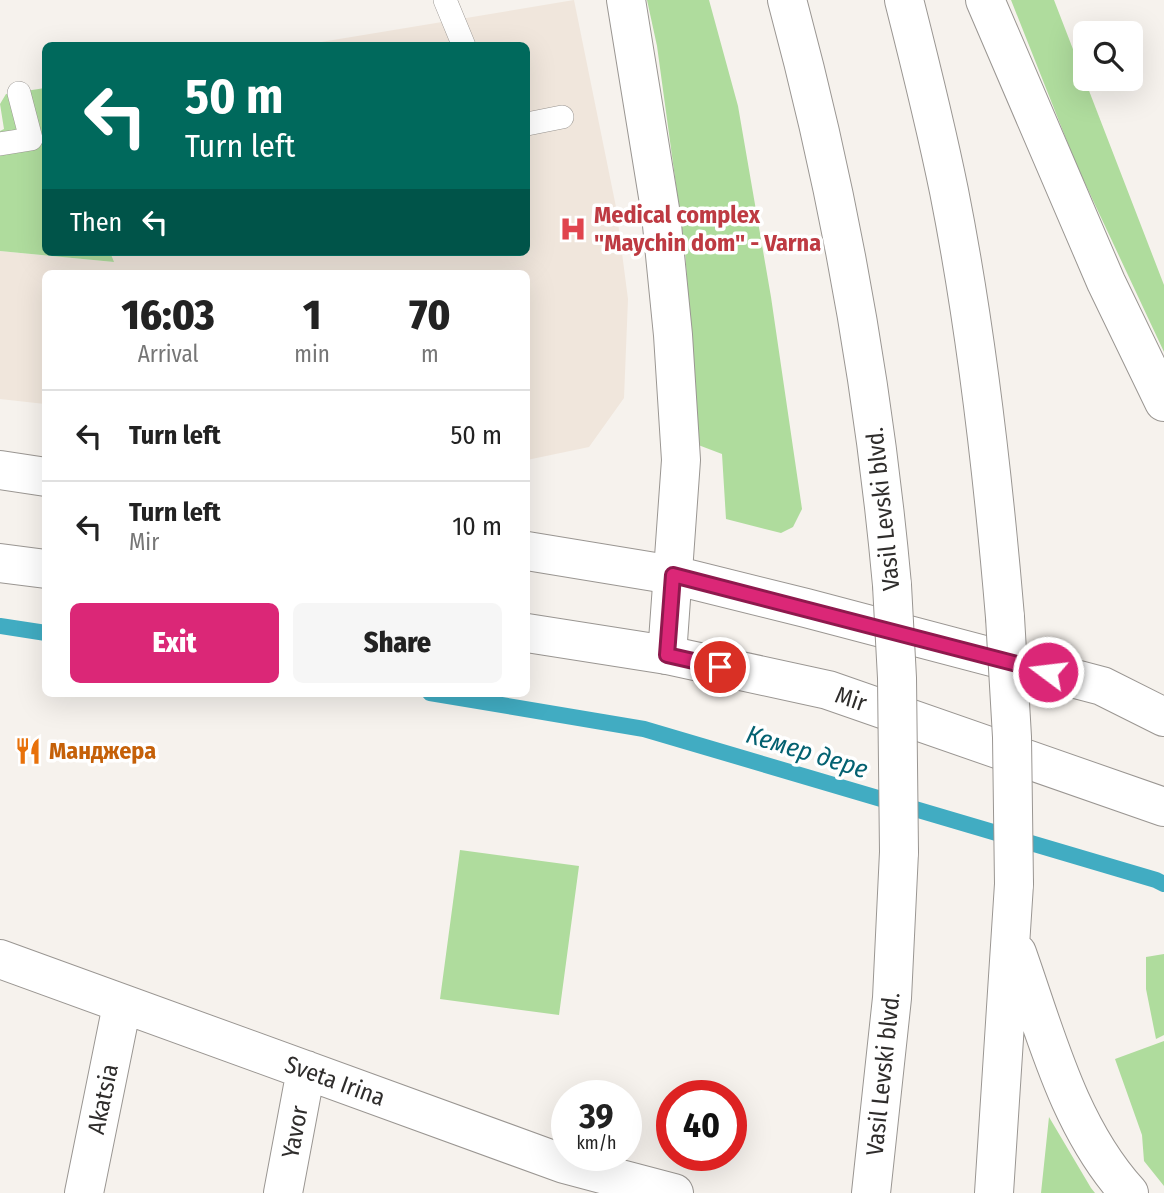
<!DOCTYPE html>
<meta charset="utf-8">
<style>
body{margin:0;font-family:"Fira Sans Condensed",sans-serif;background:#f6f6f6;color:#222;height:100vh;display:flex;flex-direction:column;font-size:26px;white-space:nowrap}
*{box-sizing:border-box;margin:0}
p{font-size:23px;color:#767676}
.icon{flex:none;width:38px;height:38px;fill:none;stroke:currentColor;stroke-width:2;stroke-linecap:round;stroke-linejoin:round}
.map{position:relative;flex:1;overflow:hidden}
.drawer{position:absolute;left:42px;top:270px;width:488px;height:427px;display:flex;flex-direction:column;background:#fff;border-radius:10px;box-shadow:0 7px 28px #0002}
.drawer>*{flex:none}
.top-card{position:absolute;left:42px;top:42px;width:488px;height:214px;border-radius:10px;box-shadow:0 7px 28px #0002;background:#00695c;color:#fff;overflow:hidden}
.fabs{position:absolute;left:1073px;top:21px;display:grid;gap:14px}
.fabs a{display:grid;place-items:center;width:70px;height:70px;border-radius:10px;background:#fff;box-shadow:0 7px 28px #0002;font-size:35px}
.speed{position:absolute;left:551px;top:1080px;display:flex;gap:14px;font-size:35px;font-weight:700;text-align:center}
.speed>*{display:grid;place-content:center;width:91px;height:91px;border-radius:50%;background:#fff;box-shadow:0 7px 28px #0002;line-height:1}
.speed small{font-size:18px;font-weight:400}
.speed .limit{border:10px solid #d22;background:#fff;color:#111}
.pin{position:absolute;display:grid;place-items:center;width:60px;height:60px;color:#fff;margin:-30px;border:4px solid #fff;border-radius:50%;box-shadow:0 2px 7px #0007}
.me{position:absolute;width:77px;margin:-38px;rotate:285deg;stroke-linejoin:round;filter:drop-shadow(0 0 5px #0008)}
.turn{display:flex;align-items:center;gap:24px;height:147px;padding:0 28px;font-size:32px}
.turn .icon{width:91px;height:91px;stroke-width:2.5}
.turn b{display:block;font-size:49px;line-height:60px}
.then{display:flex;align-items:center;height:66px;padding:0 28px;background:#0003;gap:14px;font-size:26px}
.eta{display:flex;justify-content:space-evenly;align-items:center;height:119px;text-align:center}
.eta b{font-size:42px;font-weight:800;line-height:49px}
.action{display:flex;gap:14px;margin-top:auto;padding:14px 28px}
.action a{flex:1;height:80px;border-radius:10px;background:#db2777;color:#fff;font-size:28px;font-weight:800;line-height:80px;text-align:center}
.action a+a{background:#f6f6f6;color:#222}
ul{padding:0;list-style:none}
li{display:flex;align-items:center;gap:21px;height:91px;padding:0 28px;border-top:2px solid #e0e0e0}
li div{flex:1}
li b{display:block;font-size:26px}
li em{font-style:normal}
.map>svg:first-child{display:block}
.built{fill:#f0e6dc}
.green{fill:#afdc9d}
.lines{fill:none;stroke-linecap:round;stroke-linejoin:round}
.stream{stroke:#41acc2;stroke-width:16}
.lane-casing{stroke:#9a9692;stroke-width:24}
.street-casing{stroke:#9a9692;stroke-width:40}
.secondary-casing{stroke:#9a9692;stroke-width:40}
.highway-casing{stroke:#9a9692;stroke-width:40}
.lane{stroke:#fff;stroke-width:23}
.street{stroke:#fff;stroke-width:38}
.secondary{stroke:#fff;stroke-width:38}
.highway{stroke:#fff;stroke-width:38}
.highway-bridge-casing{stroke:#9a9692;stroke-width:40;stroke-linecap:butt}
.highway-bridge{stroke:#fff;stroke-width:38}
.route-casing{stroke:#8e194d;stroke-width:18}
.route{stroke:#db2777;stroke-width:12}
.labels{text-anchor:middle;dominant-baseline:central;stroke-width:7;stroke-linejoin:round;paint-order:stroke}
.health-label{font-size:24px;font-weight:bold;fill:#be3a42;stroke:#fff;text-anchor:start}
.street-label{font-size:24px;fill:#2f2d2c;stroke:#fff}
.food-label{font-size:24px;font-weight:bold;fill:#c56008;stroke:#fff;text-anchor:start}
.water-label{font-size:26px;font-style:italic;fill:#036171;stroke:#fff}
</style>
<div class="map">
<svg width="1164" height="1193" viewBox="0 0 1164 1193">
<rect width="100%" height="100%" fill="#f6f2ed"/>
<!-- built -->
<path class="built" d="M574 0 616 207 628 299 624 398 589 447 527 460V273H46L45 404 0 399V251L113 262 110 252H527V46L303 45Z"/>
<!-- green -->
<path class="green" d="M647 0H709L738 106 771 297 802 509 793 527 781 533 726 519 722 454 693 443V362L685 251 657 46Z
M1011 0H1054L1164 285V352L1076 164Z
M45 88 46 252H110L114 262 0 251V131L4 129 0 104 6 94Z
M460 850 579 866 559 1015 440 999Z
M1164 954V1035L1156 1039 1146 989V957Z
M1164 1041V1186L1144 1161 1142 1135 1115 1059Z
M1049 1117 1091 1188 1095 1193H1041Z"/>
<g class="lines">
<!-- stream -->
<path class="stream" d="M0 626 46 633
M430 693 644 729 1156 880 1164 884"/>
<defs>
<path id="lane" d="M445 0 464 46
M527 124 562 117
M0 144 31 139 19 93"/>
<path id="street" d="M0 959 564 1164 674 1193
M84 1193 122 1005
M283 1193 306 1070"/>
<path id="secondary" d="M0 470 46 477
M527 551 673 575 806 608 1102 686 1164 717
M0 563 46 569
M527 633 667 655 828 690 1164 807"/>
<path id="highway" d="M626 0 661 215 673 335 681 460 667 655
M787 0C839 192 874 387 892 585
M904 0C920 63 936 127 949 191 977 332 993 475 1005 617
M985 0 1106 282 1164 402
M1017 953C1046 1035 1069 1127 1129 1193
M871 1193 892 998 899 852
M994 1193 1014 884"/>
</defs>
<!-- lane casing -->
<use href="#lane" class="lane-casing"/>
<!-- street casing -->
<use href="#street" class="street-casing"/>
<!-- secondary casing -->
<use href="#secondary" class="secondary-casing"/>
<!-- highway casing -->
<use href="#highway" class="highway-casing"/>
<!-- lane -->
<use href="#lane" class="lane"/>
<!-- street -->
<use href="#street" class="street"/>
<!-- secondary -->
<use href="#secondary" class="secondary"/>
<!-- highway -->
<use href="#highway" class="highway"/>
<defs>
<path id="highway-bridge" d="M892 585 897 678 899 852
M1005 617 1012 737 1014 884"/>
</defs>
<!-- highway-bridge casing -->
<use href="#highway-bridge" class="highway-bridge-casing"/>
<!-- highway-bridge -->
<use href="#highway-bridge" class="highway-bridge"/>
</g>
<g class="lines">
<defs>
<path id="route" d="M720 667 667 655 673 575 1048 672"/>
</defs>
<!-- route casing -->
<use href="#route" class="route-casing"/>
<!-- route -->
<use href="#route" class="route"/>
</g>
<!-- icons -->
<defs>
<symbol id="hospital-bare" viewBox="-9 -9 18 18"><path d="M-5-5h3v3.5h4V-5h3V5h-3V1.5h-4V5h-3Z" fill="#e0444e" stroke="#fff" stroke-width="2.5" paint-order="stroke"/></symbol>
<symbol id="restaurant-bare" viewBox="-9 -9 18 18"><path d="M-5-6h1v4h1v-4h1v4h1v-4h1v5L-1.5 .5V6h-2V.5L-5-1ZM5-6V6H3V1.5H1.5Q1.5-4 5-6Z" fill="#e8710a" stroke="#fff" stroke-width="2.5" paint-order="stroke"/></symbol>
</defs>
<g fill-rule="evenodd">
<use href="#hospital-bare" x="554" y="210" width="38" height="38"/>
<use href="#restaurant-bare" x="9" y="732" width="38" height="38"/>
</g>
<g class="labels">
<!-- health labels -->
<g class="health-label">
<text x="594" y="215">Medical complex<tspan x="594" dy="28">"Maychin dom" - Varna</tspan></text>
</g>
<!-- street labels -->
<g class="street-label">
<text transform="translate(883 509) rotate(-96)">Vasil Levski blvd.</text>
<text transform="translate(851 699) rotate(19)">Mir</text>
<text transform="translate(883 1074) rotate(-84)">Vasil Levski blvd.</text>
<text transform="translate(335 1081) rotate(20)">Sveta Irina</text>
<text transform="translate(103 1099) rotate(-78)">Akatsia</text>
<text transform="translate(295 1132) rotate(-79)">Yavor</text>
</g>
<!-- food labels -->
<g class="food-label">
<text x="49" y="751">Манджера</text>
</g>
<!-- water labels -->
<g class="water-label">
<text transform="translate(807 752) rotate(17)">Кемер дере</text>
</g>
</g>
</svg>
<div class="fabs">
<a><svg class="icon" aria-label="search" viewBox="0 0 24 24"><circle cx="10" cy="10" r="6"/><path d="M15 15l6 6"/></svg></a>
</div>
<div class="speed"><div>39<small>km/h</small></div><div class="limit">40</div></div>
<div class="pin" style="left:720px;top:667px;background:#d93025"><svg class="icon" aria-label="arrive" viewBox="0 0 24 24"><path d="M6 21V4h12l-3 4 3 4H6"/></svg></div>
<svg class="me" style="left:1048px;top:672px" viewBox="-20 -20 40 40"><circle r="17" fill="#db2777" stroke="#fff" stroke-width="3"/><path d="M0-11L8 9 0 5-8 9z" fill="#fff"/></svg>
<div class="top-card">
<div class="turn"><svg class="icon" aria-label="left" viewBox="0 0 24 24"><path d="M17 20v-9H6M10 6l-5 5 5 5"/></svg><div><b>50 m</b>Turn left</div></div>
<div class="then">Then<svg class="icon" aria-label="left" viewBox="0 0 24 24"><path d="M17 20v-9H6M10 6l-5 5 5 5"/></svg></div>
</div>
<section class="drawer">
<div class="eta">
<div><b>16:03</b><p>Arrival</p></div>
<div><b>1</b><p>min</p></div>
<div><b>70</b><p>m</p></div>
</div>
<ul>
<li><svg class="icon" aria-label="left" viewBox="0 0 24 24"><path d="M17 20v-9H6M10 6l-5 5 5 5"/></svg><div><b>Turn left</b></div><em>50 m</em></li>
<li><svg class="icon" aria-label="left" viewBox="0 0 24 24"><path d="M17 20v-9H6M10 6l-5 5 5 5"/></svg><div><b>Turn left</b><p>Mir</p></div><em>10 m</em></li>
</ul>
<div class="action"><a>Exit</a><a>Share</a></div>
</section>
</div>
